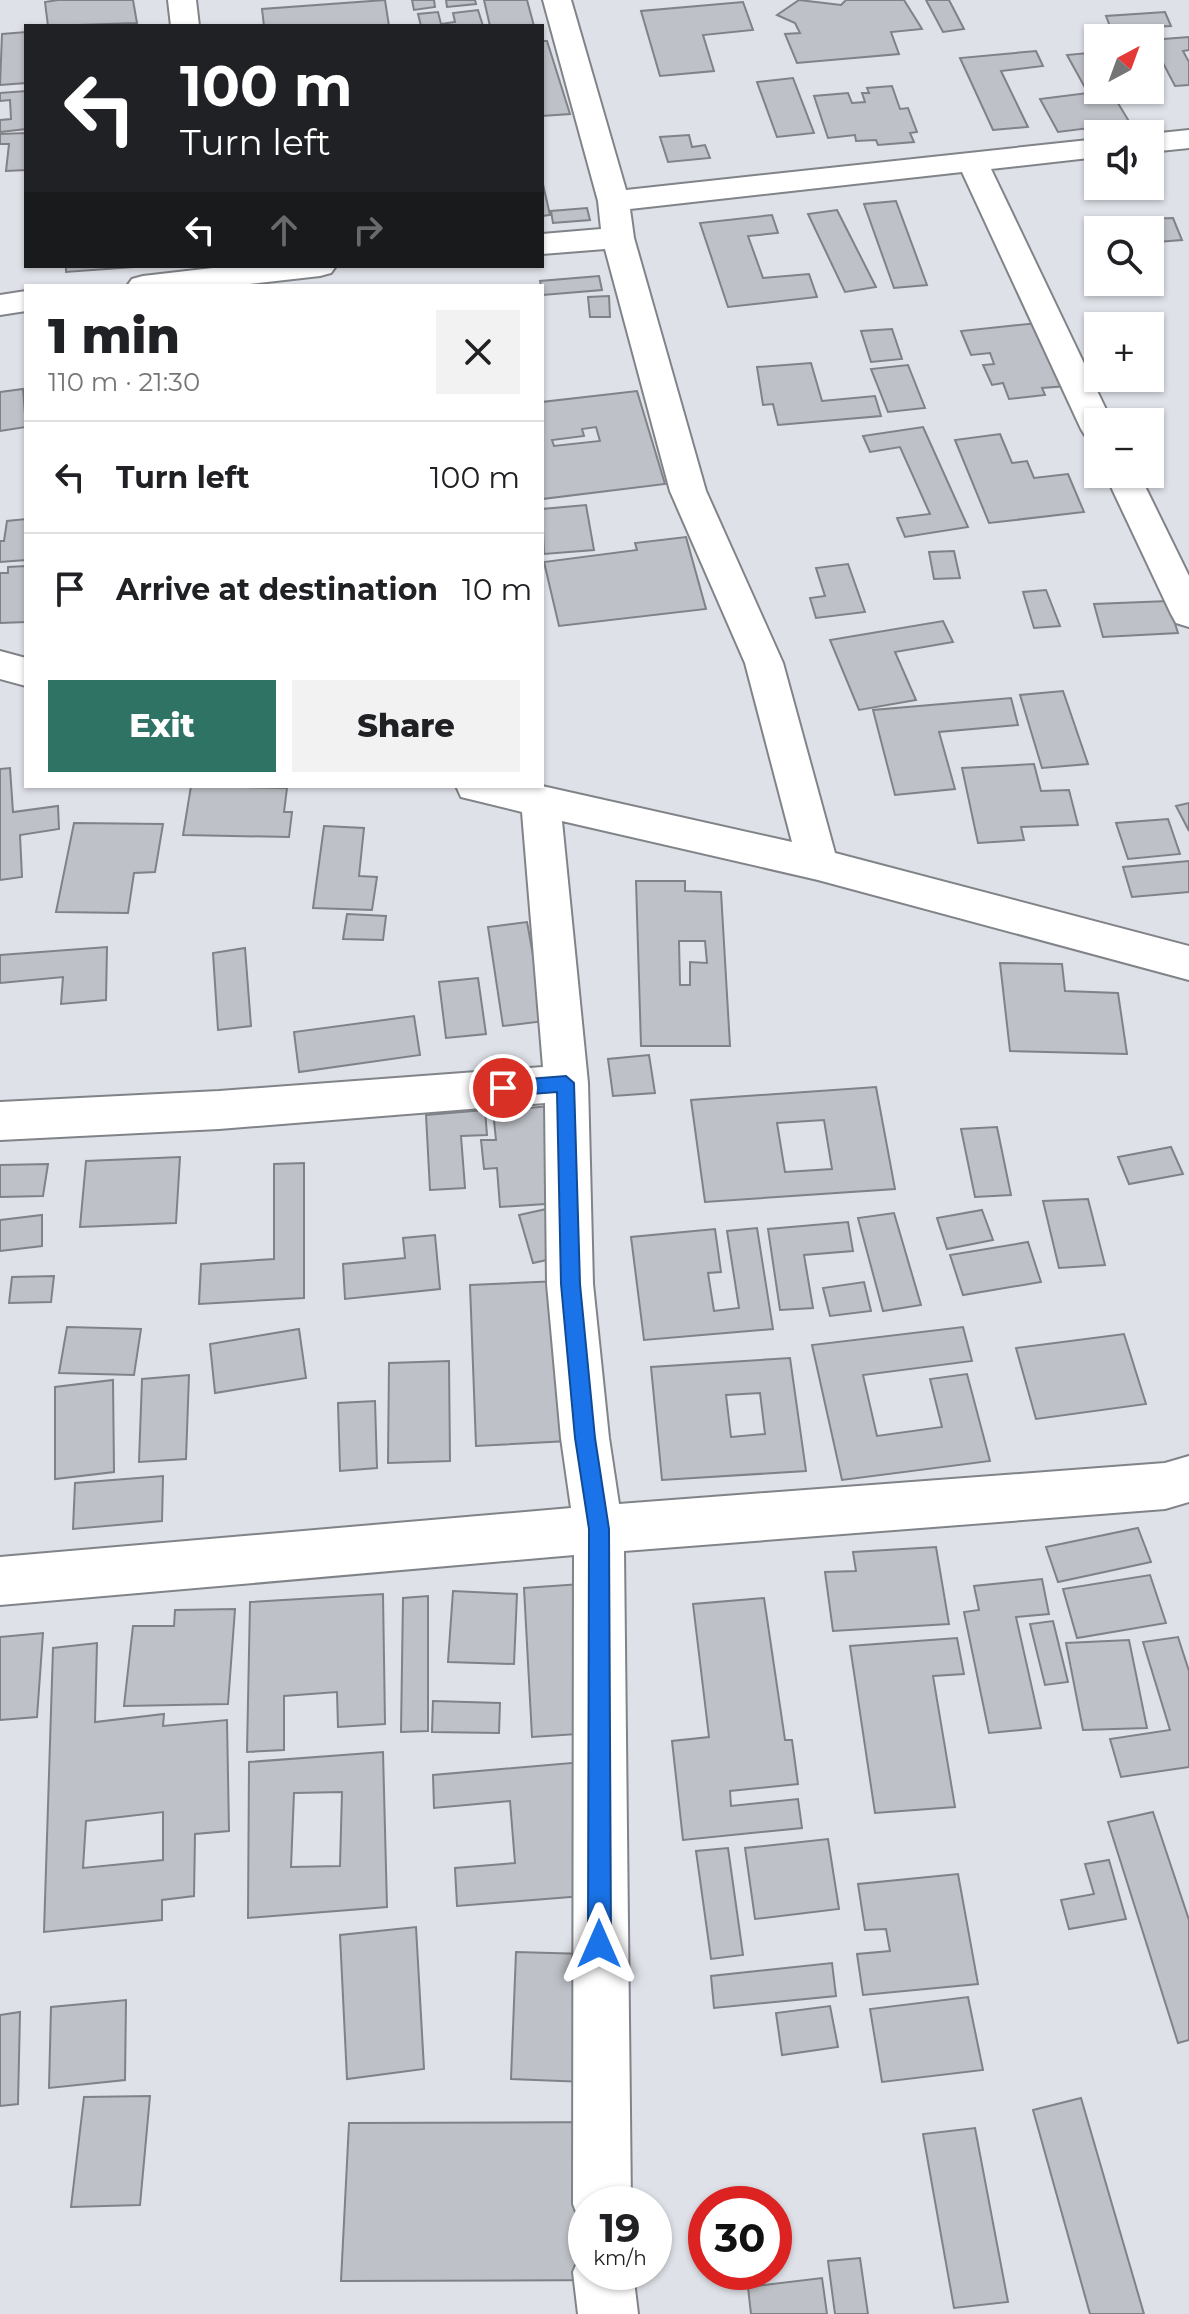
<!DOCTYPE html>
<meta charset="utf-8">
<style>
body{margin:0;font-family:Montserrat,sans-serif;background:#f2f2f2;color:#202124;height:100vh;display:flex;flex-direction:column;font-size:30px;white-space:nowrap}
*{box-sizing:border-box;margin:0}
p{font-size:26px;color:#757577}
.icon{flex:none;width:44px;height:44px;fill:none;stroke:currentColor;stroke-width:2;stroke-linecap:round;stroke-linejoin:round}
.map{position:relative;flex:1;overflow:hidden}
.panel{position:absolute;left:24px;top:284px;width:520px;height:504px;display:flex;flex-direction:column;background:#fff;border-radius:0px;box-shadow:0 2px 6px #0004}
.panel>*{flex:none}
.banner{position:absolute;left:24px;top:24px;width:520px;height:244px;border-radius:0px;box-shadow:0 2px 6px #0004;background:#202124;color:#fff;overflow:hidden}
.needle{width:52px;rotate:41deg}
.tools{position:absolute;left:1084px;top:24px;display:grid;gap:16px}
.tools a{display:grid;place-items:center;width:80px;height:80px;border-radius:0px;background:#fff;box-shadow:0 2px 6px #0004;font-size:40px}
.speed{position:absolute;left:568px;top:2186px;display:flex;gap:16px;font-size:40px;font-weight:700;text-align:center}
.speed>*{display:grid;place-content:center;width:104px;height:104px;border-radius:50%;background:#fff;box-shadow:0 2px 6px #0004;line-height:1}
.speed small{font-size:20px;font-weight:400}
.speed .limit{border:12px solid #d22;background:#fff;color:#111}
.pin{position:absolute;display:grid;place-items:center;width:68px;height:68px;color:#fff;margin:-34px;border:4px solid #fff;border-radius:50%;box-shadow:0 2px 8px #0007}
.me{position:absolute;width:88px;margin:-44px;rotate:0deg;stroke-linejoin:round;filter:drop-shadow(0 0 6px #0008)}
.turn{display:flex;align-items:center;gap:28px;height:168px;padding:0 24px;font-size:36px}
.turn .icon{width:104px;height:104px;stroke-width:2.5}
.turn b{display:block;font-size:56px;line-height:68px}
.lanes{display:flex;align-items:center;height:76px;padding:0 24px;background:#0003;justify-content:center;gap:40px;direction:ltr}
.lanes .off{opacity:.35}
.round{display:grid;place-items:center;flex:none;width:84px;height:84px;border-radius:0px;background:#f2f2f2}
.headline{display:flex;align-items:center;justify-content:space-between;height:136px;padding:0 24px}
h1{font-size:48px;font-weight:800;line-height:60px}
.action{display:flex;gap:16px;margin-top:auto;padding:16px 24px}
.action a{flex:1;height:92px;border-radius:0px;background:#2f7365;color:#fff;font-size:32px;font-weight:800;line-height:92px;text-align:center}
.action a+a{background:#f2f2f2;color:#202124}
ul{padding:0;list-style:none}
li{display:flex;align-items:center;gap:24px;height:112px;padding:0 24px;border-top:2px solid #e0e0e0}
li div{flex:1}
li b{display:block;font-size:30px}
li em{font-style:normal}
.map>svg:first-child{display:block}
.building{fill:#bec1c7;stroke:#7f8287;stroke-width:2;fill-rule:evenodd}
.lines{fill:none;stroke-linecap:round;stroke-linejoin:round}
.minor-casing{stroke:#808388;stroke-width:4}
.minor{fill:#fff;fill-rule:evenodd}
.route{fill:#1a73e8;stroke:#114b97;stroke-width:2}
</style>
<div class="map">
<svg width="1189" height="2314" viewBox="0 0 1189 2314">
<rect width="100%" height="100%" fill="#dee1e7"/>
<path class="building" d="M58,0H133L137,23L48,26L45,2Z
M385,0L389,26H264L262,9Z
M412,0H434L435,7L414,10Z
M446,0H475L476,4L447,7Z
M484,0H527L534,26H490Z
M799,0L841,5L846,0H904L922,29L891,32L899,54L797,63L785,34L800,33L795,23L777,15Z
M926,0H949L964,29L943,32Z
M743,2L753,30L703,35L714,71L660,76L641,11Z
M478,10L483,26H421L418,14L438,12L441,24L455,22L453,13Z
M1165,12L1171,26L1111,29L1106,16Z
M26,32V83L0,85L2,34Z
M1189,37V50L1183,51L1189,62V85L1175,86L1151,40Z
M542,41H547L570,114L542,116Z
M1036,51L1043,66L1001,71L1028,127L993,130L960,58Z
M1088,53L1098,69V90H1110L1130,123L1058,132L1040,99L1088,93L1067,55Z
M793,78L814,133L777,137L757,82Z
M892,86L900,109L908,108L917,132L910,133L914,142L878,145L876,140L856,141L855,135L828,138L814,96L848,93L852,103L865,102L862,93H869L867,88Z
M26,91V129L0,132V120L11,119L10,100L0,101V93Z
M26,133V170L6,171L9,144H0V134Z
M689,135L692,147L705,145L710,158L668,162L660,137Z
M542,180L550,215L542,216Z
M896,201L927,285L894,288L864,204Z
M587,208L590,220L553,223L551,211Z
M837,210L876,287L845,292L808,214Z
M772,215L778,233L748,236L763,278L809,274L817,297L728,307L700,223Z
M1173,218L1182,240L1157,242L1147,219Z
M66,266H133V267L66,272Z
M599,276L602,290L543,295L540,281Z
M609,296L610,317H590L588,297Z
M1038,323L1067,386L1042,388L1045,395L1009,399L1003,383L992,385L983,365L994,364L990,353L971,355L961,331Z
M892,329L902,359L871,362L861,331Z
M811,363L822,401L875,396L881,416L778,425L773,404L763,405L757,367Z
M908,365L925,408L888,412L871,369Z
M23,389L26,427L0,431V392Z
M637,391L665,484L542,499V402ZM596,427L600,441L554,446L552,440L584,436L582,429Z
M923,427L968,527L905,537L897,518L930,514L900,447L870,452L863,436Z
M1000,434L1012,463L1027,461L1034,478L1068,474L1084,512L989,523L955,440Z
M586,505L594,550L544,554L542,509Z
M26,519V560L0,562V541H4L7,521Z
M686,537L706,609L559,626L544,562L637,550L635,543Z
M954,551L960,578L934,579L929,552Z
M848,564L865,612L816,618L810,598L825,596L816,568Z
M26,566V622L0,623V573H8V567Z
M1046,590L1060,626L1034,628L1023,592Z
M1168,601L1178,633L1103,637L1094,604Z
M943,621L953,642L895,652L916,700L859,710L830,640Z
M1063,691L1088,764L1042,768L1020,695Z
M1011,698L1018,725L939,732L955,789L895,795L873,710Z
M1034,764L1041,791L1069,790L1078,825L1021,827L1024,840L978,843L962,768Z
M10,768L13,812L58,806L59,829L20,835L22,877L0,880V769Z
M191,786L287,788L284,812H292L289,837L183,835Z
M1189,803V831L1176,806Z
M1168,819L1180,854L1128,859L1116,823Z
M74,823L163,824L155,872L134,873L128,913L56,912Z
M324,826L364,828L359,876L377,877L372,910L313,908Z
M1189,861V892L1132,897L1123,867Z
M636,881H685V891L721,892L730,1046H641ZM679,941H705L707,963L690,962V985H680Z
M347,914L386,916L383,940L343,939Z
M527,922L545,1021L503,1026L488,927Z
M107,947L106,1000L61,1004L63,977L0,983V955Z
M245,948L251,1026L218,1030L213,953Z
M1000,963L1062,964L1065,991L1118,993L1127,1054L1010,1051Z
M478,978L486,1034L446,1038L439,982Z
M414,1016L420,1055L299,1072L294,1032Z
M649,1055L655,1093L613,1096L608,1059Z
M876,1087L895,1189L705,1202L691,1100ZM824,1120L832,1169L785,1172L777,1123Z
M550,1106L560,1203L500,1207L497,1168L484,1169L481,1140H496L493,1111Z
M485,1110L487,1135L461,1136L465,1188L430,1190L426,1115Z
M997,1127L1011,1195L975,1197L961,1129Z
M1171,1147L1183,1174L1129,1184L1118,1157Z
M180,1157L176,1223L80,1227L86,1161Z
M304,1163V1298L199,1304L201,1264L274,1259V1164Z
M48,1164L43,1196L0,1197V1165Z
M1088,1199L1105,1265L1059,1268L1043,1201Z
M569,1204L583,1252L533,1263L519,1215Z
M982,1210L993,1240L947,1249L937,1218Z
M894,1213L921,1305L883,1311L858,1218Z
M42,1215V1246L0,1251V1220Z
M848,1222L853,1251L804,1255L813,1308L780,1310L768,1229Z
M757,1228L773,1329L644,1340L631,1237L715,1229L721,1272L708,1273L714,1311L739,1308L727,1231Z
M435,1235L440,1289L345,1299L343,1264L405,1258L403,1238Z
M1028,1242L1041,1282L963,1295L950,1255Z
M54,1276L51,1302L9,1303L12,1277Z
M559,1281L568,1441L476,1446L470,1285Z
M864,1282L871,1311L830,1316L823,1288Z
M67,1327L141,1329L134,1375L59,1373Z
M963,1327L972,1361L863,1375L877,1436L942,1427L930,1379L967,1374L990,1461L842,1480L812,1345Z
M299,1329L306,1378L215,1393L210,1344Z
M1124,1334L1146,1404L1036,1419L1016,1348Z
M790,1358L806,1471L662,1480L651,1367ZM760,1393L765,1434L731,1437L726,1395Z
M449,1361L450,1461L388,1463L389,1363Z
M189,1375L186,1459L139,1462L142,1379Z
M113,1380L114,1472L55,1479V1387Z
M375,1401L377,1468L340,1471L338,1403Z
M163,1476L162,1521L73,1529L75,1483Z
M1138,1528L1151,1562L1058,1582L1046,1547Z
M936,1547L949,1624L833,1631L825,1572L856,1571L853,1552Z
M1150,1575L1166,1623L1077,1638L1063,1589Z
M1042,1579L1049,1614L1016,1617L1041,1728L989,1733L964,1612L979,1610L974,1586Z
M581,1584L592,1733L532,1737L524,1588Z
M453,1591L517,1594L514,1664L448,1662Z
M383,1594L385,1724L338,1727L337,1692L284,1696V1750L247,1752L250,1602Z
M428,1596V1731L401,1732L403,1598Z
M764,1598L785,1740H792L798,1784L730,1791L731,1806L798,1799L802,1828L683,1840L672,1741L709,1737L693,1604Z
M235,1609L228,1704L124,1706L133,1626H174L175,1610Z
M1053,1621L1068,1682L1045,1685L1030,1624Z
M43,1633L37,1717L0,1720V1637Z
M1178,1637L1189,1671V1767L1121,1777L1110,1739L1170,1730L1143,1642Z
M957,1638L964,1674L933,1676L955,1807L875,1813L850,1646Z
M1129,1640L1147,1728L1083,1730L1066,1643Z
M97,1643L95,1722L164,1714L163,1726L227,1720L229,1831L195,1834L194,1896L162,1900V1920L44,1932L53,1648ZM163,1812V1860L83,1868L86,1821Z
M433,1701L500,1703L499,1733L432,1732Z
M383,1752L387,1907L248,1918L249,1762ZM342,1792L340,1866L291,1867L294,1793Z
M583,1762L595,1895L457,1906L455,1868L515,1863L510,1801L434,1808L433,1775Z
M1153,1812L1189,1920V2040L1178,2043L1108,1822Z
M828,1839L839,1909L755,1919L745,1848Z
M728,1848L743,1955L711,1959L696,1851Z
M1109,1860L1126,1919L1069,1929L1061,1900L1094,1894L1085,1864Z
M958,1874L978,1984L863,1995L857,1954L890,1951L886,1929L865,1930L858,1884Z
M416,1927L424,2069L347,2079L340,1935Z
M516,1952L586,1954L585,2082L511,2079Z
M832,1963L836,1996L714,2008L711,1976Z
M968,1997L983,2070L882,2082L870,2009Z
M126,2000L125,2080L49,2088L51,2007Z
M830,2006L838,2047L782,2055L776,2013Z
M20,2012L18,2104L0,2106V2015Z
M150,2096L140,2205L71,2207L84,2097Z
M1081,2098L1144,2314H1090L1033,2110Z
M612,2122L613,2204H586V2272H613L614,2280L341,2281L349,2123Z
M975,2128L1008,2302L954,2308L923,2134Z
M860,2258L868,2314H835L828,2261Z
M822,2278L827,2314H751L748,2287Z"/>
<g class="lines">
<g class="minor-casing">
<path id="minor" d="M168,0H196L199,26H171Z
M543,0H571L626,190L1098,139V157L991,169L1112,422H1098V440L1086,437L1081,429L962,172L630,209L634,238L706,491L783,663L835,853L1189,946V980L818,880L562,821L588,1083L593,1284L609,1438L619,1504L1165,1463L1189,1456V1502L1165,1509L624,1551L631,2204H586V2226L581,2225L573,2204L574,1555L0,1605V1557L571,1508L561,1438L547,1284L545,1103L219,1129L0,1140V1102L219,1091L543,1067L522,812L461,797L456,786H542L792,842L745,663L670,491L605,249L542,254V234L601,229L598,201Z
M1189,130V148L1150,152V134Z
M230,266H336L331,273L320,276L233,286H127L132,279L143,276Z
M26,291V311L0,315V295Z
M1105,474H1139L1189,576V627L1176,623L1171,614Z
M0,651L26,658V686L0,679Z
M586,2250V2272H633L638,2314H578L573,2272L582,2251Z"/>
</g>
<use href="#minor" class="minor"/>
</g>
<path class="route" d="M566,1076L574,1083L580,1284L595,1438L609,1529L611,1944L607,1952L599,1955L591,1952L588,1944L589,1529L575,1438L561,1284L557,1092L503,1096L494,1088L503,1081Z"/>
</svg>
<div class="tools">
<a><svg class="needle" viewBox="-14 -14 28 28"><path d="M0-13l5 13h-10z" fill="#e53935"/><path d="M0 13l5-13h-10z" fill="#757577"/></svg></a>
<a><svg class="icon" aria-label="sound" viewBox="0 0 24 24"><path d="M4 9h4l5-4v14l-5-4H4zM17 9q2 3 0 6"/></svg></a>
<a><svg class="icon" aria-label="search" viewBox="0 0 24 24"><circle cx="10" cy="10" r="6"/><path d="M15 15l6 6"/></svg></a>
<a>+</a>
<a>−</a>
</div>
<div class="speed"><div>19<small>km/h</small></div><div class="limit">30</div></div>
<div class="pin" style="left:503px;top:1088px;background:#d93025"><svg class="icon" aria-label="arrive" viewBox="0 0 24 24"><path d="M6 21V4h12l-3 4 3 4H6"/></svg></div>
<svg class="me" style="left:599px;top:1944px" viewBox="-20 -20 40 40"><path d="M0-17L14 15 0 8-14 15z" fill="#1a73e8" stroke="#fff" stroke-width="4"/></svg>
<div class="banner">
<div class="turn"><svg class="icon" aria-label="left" viewBox="0 0 24 24"><path d="M17 20v-9H6M10 6l-5 5 5 5"/></svg><div><b>100 m</b>Turn left</div></div>
<div class="lanes"><svg class="icon" aria-label="left" viewBox="0 0 24 24"><path d="M17 20v-9H6M10 6l-5 5 5 5"/></svg><svg class="icon off" aria-label="ahead" viewBox="0 0 24 24"><path d="M12 20V5M6 11l6-6 6 6"/></svg><svg class="icon off" aria-label="right" viewBox="0 0 24 24"><path d="M7 20v-9h11M14 6l5 5-5 5"/></svg></div>
</div>
<section class="panel">
<div class="headline"><div><h1>1 min</h1><p>110 m · 21:30</p></div><a class="round"><svg class="icon" aria-label="close" viewBox="0 0 24 24"><path d="M6 6l12 12M18 6L6 18"/></svg></a></div>
<ul>
<li><svg class="icon" aria-label="left" viewBox="0 0 24 24"><path d="M17 20v-9H6M10 6l-5 5 5 5"/></svg><div><b>Turn left</b></div><em>100 m</em></li>
<li><svg class="icon" aria-label="arrive" viewBox="0 0 24 24"><path d="M6 21V4h12l-3 4 3 4H6"/></svg><div><b>Arrive at destination</b></div><em>10 m</em></li>
</ul>
<div class="action"><a>Exit</a><a>Share</a></div>
</section>
</div>
